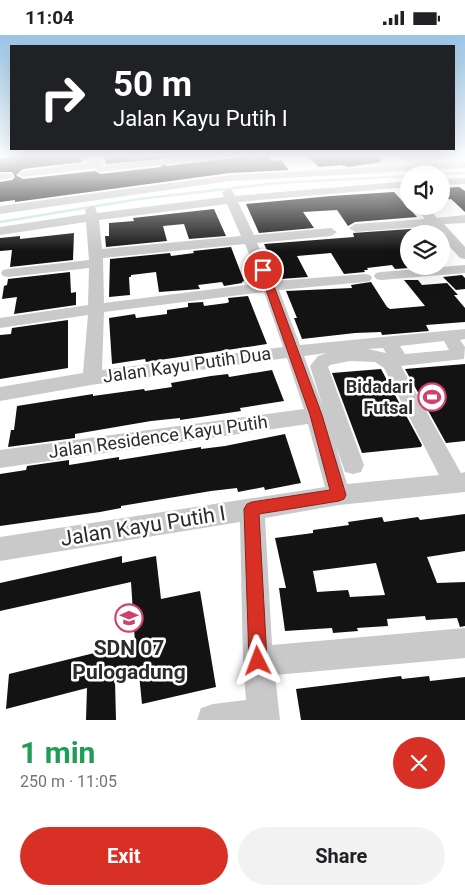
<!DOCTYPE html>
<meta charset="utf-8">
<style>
body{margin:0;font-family:Roboto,sans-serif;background:#f2f2f2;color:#202124;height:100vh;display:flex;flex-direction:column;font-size:19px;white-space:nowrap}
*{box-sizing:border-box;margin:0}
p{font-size:16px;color:#757577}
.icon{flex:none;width:28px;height:28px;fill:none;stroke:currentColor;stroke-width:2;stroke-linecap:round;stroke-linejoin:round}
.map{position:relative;height:685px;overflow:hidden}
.side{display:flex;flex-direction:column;background:#fff;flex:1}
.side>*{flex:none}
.banner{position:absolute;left:10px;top:10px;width:445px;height:105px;border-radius:0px;box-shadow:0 5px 20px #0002;background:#202124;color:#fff;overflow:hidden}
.controls{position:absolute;left:400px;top:130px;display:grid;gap:10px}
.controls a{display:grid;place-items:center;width:50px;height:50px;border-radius:50%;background:#fff;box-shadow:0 5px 20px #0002;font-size:25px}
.pin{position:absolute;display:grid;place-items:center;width:42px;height:42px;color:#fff;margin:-21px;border:2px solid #fff;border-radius:50%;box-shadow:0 1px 5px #0007}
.me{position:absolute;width:55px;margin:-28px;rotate:357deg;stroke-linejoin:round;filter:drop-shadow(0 0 4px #0008)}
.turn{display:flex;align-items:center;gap:18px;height:105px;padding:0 20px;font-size:22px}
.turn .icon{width:65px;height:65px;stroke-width:2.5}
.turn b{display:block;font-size:35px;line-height:42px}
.round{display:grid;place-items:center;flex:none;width:52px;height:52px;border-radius:26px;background:#f2f2f2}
.headline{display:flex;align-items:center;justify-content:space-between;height:85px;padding:0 20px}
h1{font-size:30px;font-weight:700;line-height:38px;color:#1e9e55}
.primary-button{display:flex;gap:10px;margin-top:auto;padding:10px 20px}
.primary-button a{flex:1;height:58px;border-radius:30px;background:#d93025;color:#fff;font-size:20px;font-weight:700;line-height:58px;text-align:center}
.primary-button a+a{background:#f2f2f2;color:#202124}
.status{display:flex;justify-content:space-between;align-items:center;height:35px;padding:0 25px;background:#fff;direction:ltr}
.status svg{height:14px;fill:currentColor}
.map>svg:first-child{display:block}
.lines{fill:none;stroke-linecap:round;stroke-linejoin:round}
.stream{stroke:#c9e1e6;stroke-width:2.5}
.building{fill:#131313;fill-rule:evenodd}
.minor{fill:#c9c9c9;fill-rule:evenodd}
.route{fill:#d93025;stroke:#8d1f18}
.labels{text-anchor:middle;stroke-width:5;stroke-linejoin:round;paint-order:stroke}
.street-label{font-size:18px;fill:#2c2c2c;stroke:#fff}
.poi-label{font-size:18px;font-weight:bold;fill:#2c2c2c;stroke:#fff;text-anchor:end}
.near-street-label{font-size:21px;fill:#2c2c2c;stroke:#fff}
.near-poi-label{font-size:21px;font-weight:bold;fill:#2c2c2c;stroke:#fff}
</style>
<div class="status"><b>11:04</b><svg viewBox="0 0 49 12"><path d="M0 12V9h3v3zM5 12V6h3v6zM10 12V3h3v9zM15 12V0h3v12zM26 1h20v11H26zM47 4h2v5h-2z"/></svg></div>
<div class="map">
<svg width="465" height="685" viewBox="0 0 465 685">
<rect width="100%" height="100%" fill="#fff"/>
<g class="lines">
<path class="stream" d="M441,139L465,138
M0,187L139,164L277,148L409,141"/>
</g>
<path class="building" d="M24,121H80L82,127L23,134L16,140L23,144L95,136L101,139L161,132L163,129L167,131L249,121L250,123L267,121L272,126L281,125L289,135L230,138L15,167V165L0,167V147L12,145L15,142L12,137H0V123Z
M104,121L129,122L174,121L161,124L106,129Z
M307,121H380V127L348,132L341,130L319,132Z
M459,152L465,156V177L451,164L441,165V153Z
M394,157L417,182L355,187L348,191L337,175L303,177L314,193L259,198L246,169L331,161Z
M214,174L226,201L189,204L184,189L163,191L167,206L106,212L105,201H109V188L134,186L133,183Z
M424,193L430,199H409V233L395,234L392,230L367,233L368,235H364L365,237L344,239L331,218L297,221L308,242L281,244L264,209L354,202L353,198Z
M74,198L73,225L10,232L12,215L0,216V203L20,201V204Z
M231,212L244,246L242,247V248L224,251L222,247L198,250L200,254L159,257L156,237L131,240V242H129L130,260L109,262L110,224L170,218L171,221L194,218L193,216Z
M70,237L71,258L76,257V270L14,279L17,262L2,264L4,251L7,250L8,244Z
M462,240L465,243V254L456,255L443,242Z
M404,245H418L422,250L447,248L458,260H454L465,273V287L426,290L429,296L382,300L381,297L355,298L302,304L294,283H297L286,256L352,253L351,250L371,247L387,272L390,274L425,271Z
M248,261L267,309L146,327L145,324L112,329L109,283L135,279L136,283L167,279V275L188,272V268L203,267L204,271L227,268L229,267L228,263Z
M68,285V333L0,344V300L11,299L12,293Z
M465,329V406L446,408L405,334Z
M381,334L422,410L421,412L362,418L332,338Z
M272,335L284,366L240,373L241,376L180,385V383L151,386L75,399V403L8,412L11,395H14L17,371L93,359V361L144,354L145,356L172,352L171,348L211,341L228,339L229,342Z
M285,399L301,448L265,455L264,452L238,457L237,453L211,456L121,471V473L100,477L0,491V439L26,435L27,431L69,425V430L119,422V425L201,412V414L225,411Z
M465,479V516L427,522L437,548L465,547V591L460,592L457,583L426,585L425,581L387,584L388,591L357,593L358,596L333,598L332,593L285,596L279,553H286L275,503L313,498V495L349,490L348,487L382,482L384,487L418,482L420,485ZM376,528L385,560L350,562L348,555L317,557L313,536Z
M122,521V528L156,521L161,564L200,556L216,652L142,669L139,639L115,646L116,685H86L87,653L6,674L9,639L135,608L131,547L0,576V548Z
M401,641L402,644L429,641L430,646L465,642V685H301L296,654Z"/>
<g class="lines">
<path class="minor" d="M193,121H224L219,124L167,129L162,126L167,123Z
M157,125L161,126V130L101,137L97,136L96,133L23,142L18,139L23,136L98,127L102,128L103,131Z
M465,127V133L230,146L0,179V171L230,140Z
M8,138L12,139L13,141L12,143L0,145V139Z
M465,143V149L441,150V144Z
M409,146V152L238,167L254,200L331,193L337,197L331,201L257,208L275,246L365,239L370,240L372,243L370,246L365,247L279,255L300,310L465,294V304L460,305L465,312L464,324L401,331L461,438L465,437V457L339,470L265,483L272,610L465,593V623L275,640L280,685H197L201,673L213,669L246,665L243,626L240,487L0,526V502L325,452L308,389L0,433V415L304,374L287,323L91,350L0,366V352L83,338L88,280L0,293V283L88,270L89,233L8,242L3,241L1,238L3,235L8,234L89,225L86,187L0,200V192L86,179L85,175L91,171L95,172L97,178L224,162L222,157L228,154L232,155L235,161ZM227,169L241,201L102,214L99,185ZM245,209L261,248L104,268L103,223ZM264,257L283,312L102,335L104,277ZM444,306L449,315L405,319L400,311ZM383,313L386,318L368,314ZM327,318L318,321L310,331L323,372L304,321ZM350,326L375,327L384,333L439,440L347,449L335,409L345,437L353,439L361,437L364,430L328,332L330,330Z
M414,171H427L437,183L465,180V188L444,189L465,212V224L460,223L441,202V199H438L431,191L355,197L349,193L355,189L425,184Z
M465,230V238L381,245L376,244L374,241L376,238L381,237Z"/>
</g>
<linearGradient id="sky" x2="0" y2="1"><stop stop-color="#9bc6e7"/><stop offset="0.56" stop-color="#fff"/><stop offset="1" stop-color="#fff" stop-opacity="0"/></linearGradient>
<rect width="465" height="216" fill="url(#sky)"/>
<path class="route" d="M263,233L268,235L322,380L346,460L344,464L339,466L259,479L267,626L264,632L258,635L251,632L249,626L244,474L247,469L252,467L330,455L310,380L259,235Z"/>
<defs>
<g id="stadium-ring" transform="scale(1.4375)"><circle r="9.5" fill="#fff" stroke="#ce426d" stroke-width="1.5"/><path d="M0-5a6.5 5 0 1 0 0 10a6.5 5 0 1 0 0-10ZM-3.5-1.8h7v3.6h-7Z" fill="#ce426d"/></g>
<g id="school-ring" transform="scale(1.4375)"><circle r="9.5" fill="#fff" stroke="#ce426d" stroke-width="1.5"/><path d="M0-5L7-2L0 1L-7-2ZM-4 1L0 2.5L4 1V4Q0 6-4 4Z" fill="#ce426d"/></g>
</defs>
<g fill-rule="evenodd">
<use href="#stadium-ring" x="432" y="362"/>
<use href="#school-ring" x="129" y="583"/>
</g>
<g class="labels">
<g class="street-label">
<text transform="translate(187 330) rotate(-8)" y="6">Jalan Kayu Putih Dua</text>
<text transform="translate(158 402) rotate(-8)" y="6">Jalan Residence Kayu Putih</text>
</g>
<g class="poi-label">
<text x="413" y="358">Bidadari<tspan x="413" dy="21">Futsal</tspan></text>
</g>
<g class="near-street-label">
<text transform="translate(143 491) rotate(-9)" y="7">Jalan Kayu Putih I</text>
</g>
<g class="near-poi-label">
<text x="129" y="620">SDN 07<tspan x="129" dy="24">Pulogadung</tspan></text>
</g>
</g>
</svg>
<div class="controls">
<a><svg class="icon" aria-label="sound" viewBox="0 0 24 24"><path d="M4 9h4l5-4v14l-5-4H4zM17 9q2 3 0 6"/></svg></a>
<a><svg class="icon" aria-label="layers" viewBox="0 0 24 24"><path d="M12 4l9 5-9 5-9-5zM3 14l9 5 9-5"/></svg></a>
</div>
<div class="pin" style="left:263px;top:235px;background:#d93025"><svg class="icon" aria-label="arrive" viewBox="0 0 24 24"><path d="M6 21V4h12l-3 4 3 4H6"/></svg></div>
<svg class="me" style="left:258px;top:626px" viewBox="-20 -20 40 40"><path d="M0-17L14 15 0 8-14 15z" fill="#d93025" stroke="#fff" stroke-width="4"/></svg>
<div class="banner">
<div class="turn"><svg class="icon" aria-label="right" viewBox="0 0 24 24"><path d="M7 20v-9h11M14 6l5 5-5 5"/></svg><div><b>50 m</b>Jalan Kayu Putih I</div></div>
</div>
</div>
<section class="side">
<div class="headline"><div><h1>1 min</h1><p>250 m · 11:05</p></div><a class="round" style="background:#d93025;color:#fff"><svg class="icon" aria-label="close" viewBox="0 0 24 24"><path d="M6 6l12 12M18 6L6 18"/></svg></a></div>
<div class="primary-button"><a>Exit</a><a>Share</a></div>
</section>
